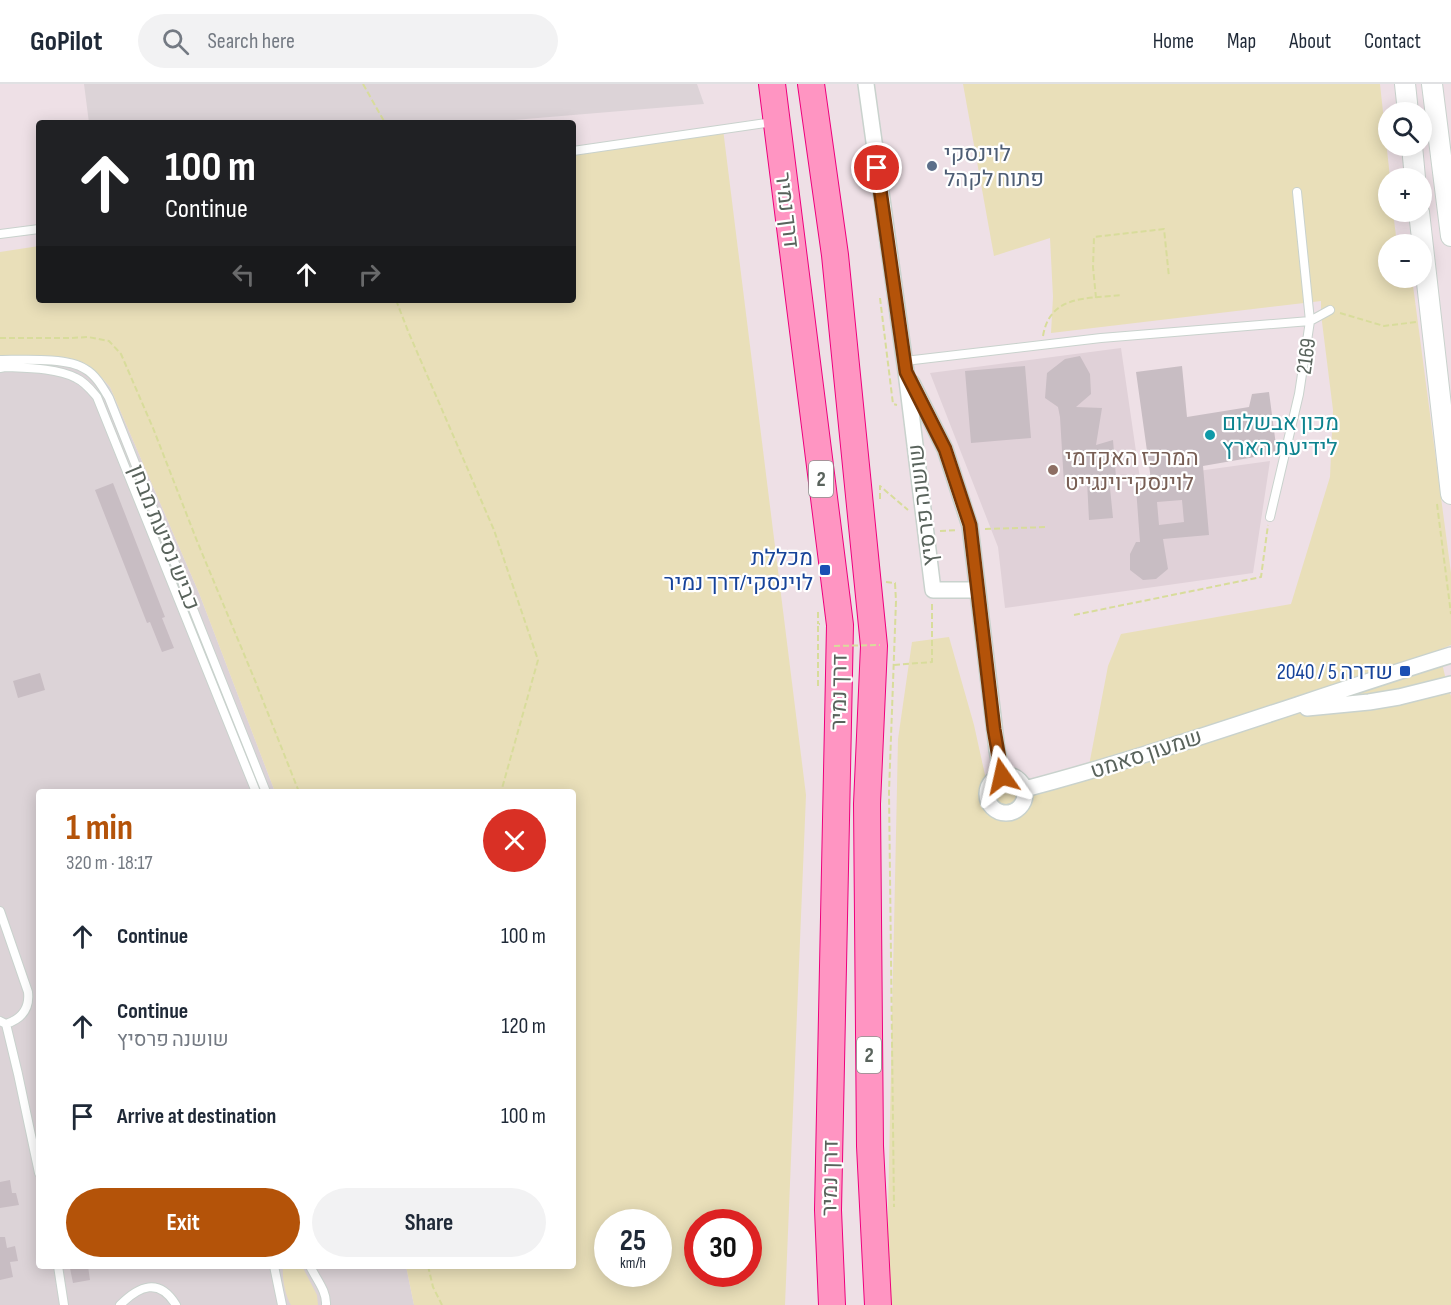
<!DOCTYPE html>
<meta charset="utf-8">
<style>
body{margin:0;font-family:"Sofia Sans Condensed",Heebo,sans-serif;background:#f2f2f3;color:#1f2937;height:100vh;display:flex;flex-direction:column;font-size:22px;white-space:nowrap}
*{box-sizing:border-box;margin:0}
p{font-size:20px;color:#747a83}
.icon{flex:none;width:33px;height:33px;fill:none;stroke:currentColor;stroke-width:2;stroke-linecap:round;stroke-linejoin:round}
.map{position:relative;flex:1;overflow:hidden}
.side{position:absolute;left:36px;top:705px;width:540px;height:480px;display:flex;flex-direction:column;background:#fff;border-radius:6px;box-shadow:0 3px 15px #0003}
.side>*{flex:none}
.banner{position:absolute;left:36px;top:36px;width:540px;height:183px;border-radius:6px;box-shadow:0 3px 15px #0003;background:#202124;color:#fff;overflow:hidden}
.buttons{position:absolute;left:1378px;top:18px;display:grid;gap:12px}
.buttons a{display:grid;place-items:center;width:54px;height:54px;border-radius:50%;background:#fff;box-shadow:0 3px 15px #0003;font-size:30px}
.speed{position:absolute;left:594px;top:1125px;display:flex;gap:12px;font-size:30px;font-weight:700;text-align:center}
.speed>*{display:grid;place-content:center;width:78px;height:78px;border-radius:50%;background:#fff;box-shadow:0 3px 15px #0003;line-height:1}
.speed small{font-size:15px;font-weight:400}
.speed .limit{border:9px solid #d22;background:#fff;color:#111}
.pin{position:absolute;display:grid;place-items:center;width:51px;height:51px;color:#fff;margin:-26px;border:3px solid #fff;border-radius:50%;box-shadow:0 2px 6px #0007}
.me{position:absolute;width:66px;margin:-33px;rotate:349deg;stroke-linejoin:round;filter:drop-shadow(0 0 4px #0008)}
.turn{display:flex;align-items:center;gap:21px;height:126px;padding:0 30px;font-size:27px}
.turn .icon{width:78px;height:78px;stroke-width:2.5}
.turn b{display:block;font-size:42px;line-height:51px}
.lanes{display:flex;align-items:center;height:57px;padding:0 30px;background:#0003;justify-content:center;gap:30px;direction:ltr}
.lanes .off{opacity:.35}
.round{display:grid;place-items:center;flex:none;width:63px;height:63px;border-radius:32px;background:#f2f2f3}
.headline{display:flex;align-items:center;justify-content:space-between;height:102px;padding:0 30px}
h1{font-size:36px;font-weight:700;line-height:45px;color:#b45309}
.action{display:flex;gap:12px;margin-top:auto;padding:12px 30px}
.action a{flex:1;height:69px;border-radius:36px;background:#b45309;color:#fff;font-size:24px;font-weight:700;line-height:69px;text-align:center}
.action a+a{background:#f2f2f3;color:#1f2937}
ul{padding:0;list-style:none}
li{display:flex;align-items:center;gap:18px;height:90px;padding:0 30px}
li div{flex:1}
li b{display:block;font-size:22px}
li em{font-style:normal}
header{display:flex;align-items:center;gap:36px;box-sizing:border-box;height:84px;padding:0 30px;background:#fff;border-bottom:2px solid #e0e1e3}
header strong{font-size:28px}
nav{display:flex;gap:33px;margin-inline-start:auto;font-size:21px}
.search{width:420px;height:54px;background:#f2f2f3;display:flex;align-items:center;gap:15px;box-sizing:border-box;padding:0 21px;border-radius:33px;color:#747a83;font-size:22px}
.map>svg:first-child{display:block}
.industrial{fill:#dcd3d7}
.education{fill:#e0d1d8}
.green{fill:#e9dfb9;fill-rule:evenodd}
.building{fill:#c8bdc3;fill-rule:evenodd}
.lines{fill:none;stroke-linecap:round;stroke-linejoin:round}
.service-casing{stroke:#c9d2cd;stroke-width:10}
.minor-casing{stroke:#c9d2cd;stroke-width:18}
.tertiary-casing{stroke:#c9d2cd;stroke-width:22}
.trunk-casing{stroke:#ee007c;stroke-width:28}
.path{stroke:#d8dc9b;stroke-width:2;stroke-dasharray:6 3;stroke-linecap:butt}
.service{stroke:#fff;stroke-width:8}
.minor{stroke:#fff;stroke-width:15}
.tertiary{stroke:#fff;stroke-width:20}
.trunk{stroke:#ff95c2;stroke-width:26}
.path-bridge{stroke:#d8dc9b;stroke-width:2;stroke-dasharray:6 3;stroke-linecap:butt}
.route-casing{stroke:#753606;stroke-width:15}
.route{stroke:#b45309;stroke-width:10}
.service-dot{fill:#5c6f8a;stroke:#fff;stroke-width:2}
.culture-dot{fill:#0f9aa8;stroke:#fff;stroke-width:2}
.education-dot{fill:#8d6e63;stroke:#fff;stroke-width:2}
.transit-dot{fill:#1a4fb4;stroke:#fff;stroke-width:2}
.labels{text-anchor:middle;stroke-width:4.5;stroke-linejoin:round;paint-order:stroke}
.shield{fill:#fff;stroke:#8b928d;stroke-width:1.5}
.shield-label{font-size:21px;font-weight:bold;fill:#59635c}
.service-label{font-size:22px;fill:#4e5e75;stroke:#fff;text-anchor:start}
.street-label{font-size:22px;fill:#59635c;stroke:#fff}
.culture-label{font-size:22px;fill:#0d838f;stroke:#fff;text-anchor:start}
.education-label{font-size:22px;fill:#785e54;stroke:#fff;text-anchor:start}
.transit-label{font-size:22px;fill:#164399;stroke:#fff;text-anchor:end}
</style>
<header>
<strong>GoPilot</strong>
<div class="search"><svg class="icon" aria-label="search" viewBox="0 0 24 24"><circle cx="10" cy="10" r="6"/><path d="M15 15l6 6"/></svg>Search here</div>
<nav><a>Home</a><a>Map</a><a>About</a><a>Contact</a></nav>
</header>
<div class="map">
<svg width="1451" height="1221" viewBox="0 0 1451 1221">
<rect width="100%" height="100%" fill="#eee0e6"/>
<path class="industrial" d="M84,0H697L704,20L478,39H89Z
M59,272L82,278L96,288L110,303L199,509L275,708H39V1182H406L414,1221H0V273Z"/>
<path class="education" d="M1121,264L1140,395L1270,377L1253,489L1005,524L998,463L930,289Z"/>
<path class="green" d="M963,0H1380L1390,94L1389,128H1393L1397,160H1389V194H1412L1451,489V561L1439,566L1448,605L1451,612V1221H886L898,655L912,558L949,553L974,641L987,700L993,708L1087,692L1108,582L1121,550L1291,520L1330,393L1333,326L1321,230V217L1051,249L1053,213L1050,154L994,172Z
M723,45L806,711L785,1221H414L406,1182H573V708H275L199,509L110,303C102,294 94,283 82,278C57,268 26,273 0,273V168L39,162V216H573V71ZM608,1138H658V1190H608ZM698,1138H748V1190H698Z
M283,1182H302L317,1211L318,1221H291C285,1211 282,1194 283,1182Z"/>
<path class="building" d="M1080,272L1090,290L1091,310L1076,323L1102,324L1096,361L1113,356L1116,393L1109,394L1113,434L1089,436L1087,397L1064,400L1060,333L1058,323L1045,314L1047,289L1065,275Z
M1025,282L1031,354L971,359L965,287Z
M1182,282L1187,333L1249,323L1252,310L1269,308L1277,369L1203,382L1209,451L1163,455L1168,485L1156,495L1143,496L1130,486V470L1136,458H1140L1136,404L1152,403L1136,288ZM1182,416L1184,438L1159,441L1157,418Z
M113,399L165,533L162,534L174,564L162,568L150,538L147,539L95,406Z
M40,589L45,606L18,614L13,597Z
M10,1096L12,1109H16L19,1121L0,1124V1098Z
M0,1153H5L7,1164L15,1162L18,1177L10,1178L13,1193L0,1196Z
M81,1182H88L90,1196L73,1199L70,1184Z"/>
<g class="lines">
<g class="service-casing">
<path id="service" d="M573,67L773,38
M0,150L39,145
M0,276C22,276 68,273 85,285C96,291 103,304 109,314L266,708
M905,277L1101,254L1310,237L1330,226
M0,284L5,283C27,284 57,284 76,294C85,298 91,306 97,313L256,708
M1270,433L1299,310L1310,237L1297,108
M0,827L28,908C30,925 21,935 6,940
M0,937L6,940L18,990L39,1089
M58,1182L64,1221
M274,1182L282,1221
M310,1182C316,1195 327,1207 326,1221
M120,1221C139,1202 159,1193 176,1221"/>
</g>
<g class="minor-casing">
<path id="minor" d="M866,0L906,288L933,506H977
M912,299L945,365L970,442L997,666L1002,692
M1307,624L1369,618L1399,613L1451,600
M987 710a19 19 0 1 1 38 0a19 19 0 1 1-38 0Z
M1025,705C1169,667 1309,615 1451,571"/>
</g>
<g class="tertiary-casing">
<path id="tertiary" d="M1405,0L1408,28
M1432,0L1451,152
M1412,62L1415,94
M1419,128L1451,410"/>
</g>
<g class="trunk-casing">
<path id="trunk" d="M772,0L840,541L828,1126L832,1221
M811,0L835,171L874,562L867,720L870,1062L878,1221"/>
</g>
<path class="path" d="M363,0L385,39
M880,214L893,320L897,321
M1096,214L1093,183L1094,153L1164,145L1169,193
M396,216L408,247L494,446L538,576L501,708
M1340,229L1384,242L1416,238
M1043,252C1050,210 1088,215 1122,211
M0,254H71L88,253L109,257L121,270L153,344L197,457L256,599L299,708
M880,415V402L908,426
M1437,420L1451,530
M985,445L1048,443
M940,447L958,446
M886,498L895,499L896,517L889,708L894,1123
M818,528V540
M1074,531L1261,493L1268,441
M894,581L932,578V519
M818,602V540H820
M428,1182L433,1203L442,1221"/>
<use href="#service" class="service"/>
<use href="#minor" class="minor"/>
<use href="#tertiary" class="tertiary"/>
<use href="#trunk" class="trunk"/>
<path class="path-bridge" d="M834,562L880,561"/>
</g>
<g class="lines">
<g class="route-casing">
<path id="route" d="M877,84L906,288L945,365L970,441L994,645L1002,692"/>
</g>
<use href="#route" class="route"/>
</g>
<circle class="service-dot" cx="932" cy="82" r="6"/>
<circle class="culture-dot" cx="1210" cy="351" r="6"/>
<circle class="education-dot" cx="1053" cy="386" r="6"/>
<g class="transit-dot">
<rect x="819" y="480" width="12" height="12" rx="3"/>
<rect x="1399" y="581" width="12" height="12" rx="3"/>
</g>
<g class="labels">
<g class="shield">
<rect x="809" y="377" width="24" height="36" rx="4.5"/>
<rect x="857" y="953" width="24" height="36" rx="4.5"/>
</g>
<g class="shield-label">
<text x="821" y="402">2</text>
<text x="869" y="978">2</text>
</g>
<g class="service-label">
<text x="944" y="77">לוינסקי<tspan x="944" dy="25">פתוח לקהל</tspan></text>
</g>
<g class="street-label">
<text transform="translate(788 126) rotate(83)" y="8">דרך נמיר</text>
<text transform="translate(1305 272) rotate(-82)" y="8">2169</text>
<text transform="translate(922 421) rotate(-97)" y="8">שושנה פרסיץ</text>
<text transform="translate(165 453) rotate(68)" y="8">כביש נסיעת מבחן</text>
<text transform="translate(838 608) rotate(-89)" y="8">דרך נמיר</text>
<text transform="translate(1146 669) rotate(-18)" y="8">שמעון סאמט</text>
<text transform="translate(829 1094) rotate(-89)" y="8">דרך נמיר</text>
</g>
<g class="culture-label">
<text x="1222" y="346">מכון אבשלום<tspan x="1222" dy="25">לידיעת הארץ</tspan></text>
</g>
<g class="education-label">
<text x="1065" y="381">המרכז האקדמי<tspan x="1065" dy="25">לוינסקי־וינגייט</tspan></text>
</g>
<g class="transit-label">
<text x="813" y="481">מכללת<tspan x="813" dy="25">לוינסקי/דרך נמיר</tspan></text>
<text x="1393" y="595">שדרה 5 / 2040</text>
</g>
</g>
</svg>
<div class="buttons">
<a><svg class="icon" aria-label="search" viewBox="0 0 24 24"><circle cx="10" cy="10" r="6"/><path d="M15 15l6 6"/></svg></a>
<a>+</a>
<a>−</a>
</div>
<div class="speed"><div>25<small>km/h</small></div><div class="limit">30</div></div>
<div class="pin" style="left:877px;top:84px;background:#d93025"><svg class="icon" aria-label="arrive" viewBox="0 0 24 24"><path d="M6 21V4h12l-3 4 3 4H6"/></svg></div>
<svg class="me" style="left:1002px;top:692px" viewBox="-20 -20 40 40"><path d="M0-17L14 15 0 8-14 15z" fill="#b45309" stroke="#fff" stroke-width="4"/></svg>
<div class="banner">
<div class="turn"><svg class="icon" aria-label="ahead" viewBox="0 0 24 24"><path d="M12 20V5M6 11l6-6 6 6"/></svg><div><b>100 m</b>Continue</div></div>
<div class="lanes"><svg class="icon off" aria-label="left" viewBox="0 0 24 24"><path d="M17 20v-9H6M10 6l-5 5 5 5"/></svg><svg class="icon" aria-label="ahead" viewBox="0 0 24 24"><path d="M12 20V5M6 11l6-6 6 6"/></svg><svg class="icon off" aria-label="right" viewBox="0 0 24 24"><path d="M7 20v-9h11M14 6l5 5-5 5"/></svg></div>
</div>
<section class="side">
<div class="headline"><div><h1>1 min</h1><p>320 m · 18:17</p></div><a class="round" style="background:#d93025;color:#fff"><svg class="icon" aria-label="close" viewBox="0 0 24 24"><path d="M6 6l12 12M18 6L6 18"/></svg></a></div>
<ul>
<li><svg class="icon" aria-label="ahead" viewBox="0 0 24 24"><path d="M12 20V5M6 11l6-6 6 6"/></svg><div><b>Continue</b></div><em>100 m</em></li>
<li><svg class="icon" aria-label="ahead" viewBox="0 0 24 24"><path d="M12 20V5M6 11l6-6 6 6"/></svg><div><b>Continue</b><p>שושנה פרסיץ</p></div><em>120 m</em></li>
<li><svg class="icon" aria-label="arrive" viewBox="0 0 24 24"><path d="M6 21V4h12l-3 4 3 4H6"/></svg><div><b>Arrive at destination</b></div><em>100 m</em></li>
</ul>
<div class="action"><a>Exit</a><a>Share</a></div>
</section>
</div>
